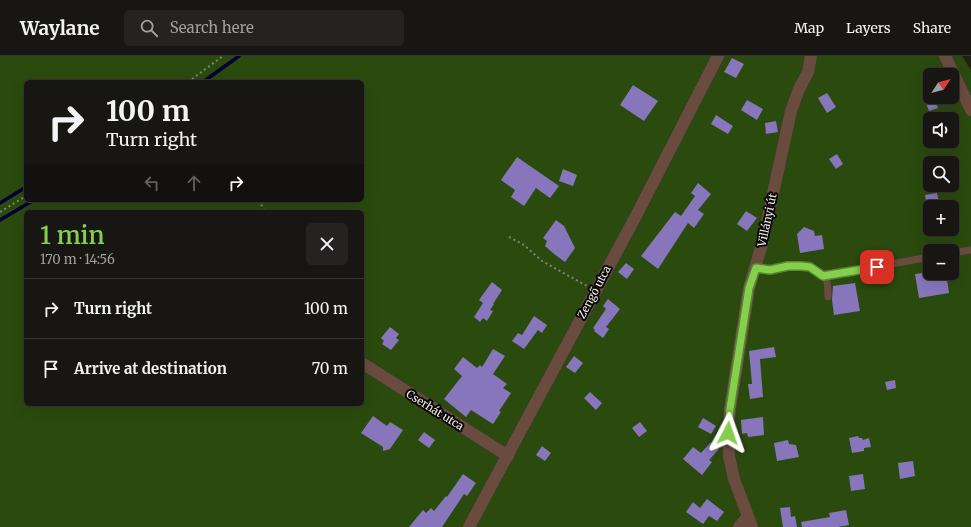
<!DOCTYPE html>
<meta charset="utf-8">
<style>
body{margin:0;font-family:Merriweather,serif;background:#252321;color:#f1f3f6;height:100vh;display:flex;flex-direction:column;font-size:15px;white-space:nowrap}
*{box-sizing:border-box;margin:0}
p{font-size:13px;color:#9f9fa0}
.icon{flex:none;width:22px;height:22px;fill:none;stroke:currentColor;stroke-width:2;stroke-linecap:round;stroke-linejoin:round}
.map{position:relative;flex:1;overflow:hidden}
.sheet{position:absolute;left:24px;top:154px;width:340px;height:196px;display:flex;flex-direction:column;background:#181613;border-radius:6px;box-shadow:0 4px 16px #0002,0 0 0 1px #363533}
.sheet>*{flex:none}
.top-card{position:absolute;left:24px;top:24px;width:340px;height:122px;border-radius:6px;box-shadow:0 4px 16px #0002,0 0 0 1px #363533;background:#181613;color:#f1f3f6;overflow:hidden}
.needle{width:26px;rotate:54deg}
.buttons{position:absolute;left:923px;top:12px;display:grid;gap:8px}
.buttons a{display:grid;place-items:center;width:36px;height:36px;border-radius:6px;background:#181613;box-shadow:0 4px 16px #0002,0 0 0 1px #363533;font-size:20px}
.pin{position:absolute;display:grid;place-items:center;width:34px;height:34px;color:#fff;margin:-17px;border-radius:8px;box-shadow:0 2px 6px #0006}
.me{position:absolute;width:44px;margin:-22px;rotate:4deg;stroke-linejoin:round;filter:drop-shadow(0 0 3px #0008)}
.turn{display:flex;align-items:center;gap:14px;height:84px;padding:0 16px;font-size:18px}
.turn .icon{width:52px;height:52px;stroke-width:2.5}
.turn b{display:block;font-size:28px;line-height:34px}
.lanes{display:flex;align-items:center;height:38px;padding:0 16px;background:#0003;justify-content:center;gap:20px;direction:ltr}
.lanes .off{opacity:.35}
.round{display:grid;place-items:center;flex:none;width:42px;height:42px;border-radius:6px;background:#252321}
.headline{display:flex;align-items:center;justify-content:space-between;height:68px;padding:0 16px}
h1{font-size:24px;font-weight:600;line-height:30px;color:#86cf4c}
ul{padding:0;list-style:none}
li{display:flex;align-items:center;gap:12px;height:60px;padding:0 16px;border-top:1px solid #363533}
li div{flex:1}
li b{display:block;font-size:15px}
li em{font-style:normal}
header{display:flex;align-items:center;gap:24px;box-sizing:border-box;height:56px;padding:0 20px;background:#181613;border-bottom:1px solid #363533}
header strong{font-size:19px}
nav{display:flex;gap:22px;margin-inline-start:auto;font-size:14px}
.search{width:280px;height:36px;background:#252321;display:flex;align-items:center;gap:10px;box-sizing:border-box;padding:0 14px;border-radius:6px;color:#9f9fa0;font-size:15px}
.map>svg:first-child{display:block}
.green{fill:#2a4b0d;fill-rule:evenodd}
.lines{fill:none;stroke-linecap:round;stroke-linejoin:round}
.stream{stroke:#000134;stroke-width:3.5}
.building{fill:#8776bb}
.lane-casing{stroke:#3d3b36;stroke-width:8}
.street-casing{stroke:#3d3b36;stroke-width:13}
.path{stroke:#83817d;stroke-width:2;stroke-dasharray:2 3;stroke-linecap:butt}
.lane{stroke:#6a4c3f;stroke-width:7}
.street{stroke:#6a4c3f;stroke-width:12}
.route-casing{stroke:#578731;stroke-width:10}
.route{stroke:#86cf4c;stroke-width:7}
.labels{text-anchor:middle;stroke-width:4;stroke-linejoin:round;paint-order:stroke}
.street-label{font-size:11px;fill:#efeeea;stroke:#090806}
</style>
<header>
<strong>Waylane</strong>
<div class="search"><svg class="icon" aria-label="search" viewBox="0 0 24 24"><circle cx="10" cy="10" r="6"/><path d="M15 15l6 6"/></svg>Search here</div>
<nav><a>Map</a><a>Layers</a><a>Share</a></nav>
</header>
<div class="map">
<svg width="971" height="471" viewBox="0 0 971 471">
<rect width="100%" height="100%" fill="#201e19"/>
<path class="green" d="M0,0H962L971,14V471H0ZM930,19H952V41H930ZM26,26H362V144H26ZM930,63H952V85H930ZM930,107H952V129H930ZM930,151H952V173H930ZM26,156H362V348H26ZM930,195H952V217H930Z"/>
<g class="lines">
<path class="stream" d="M203,26L239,0
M0,147L26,131
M0,164L34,144"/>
</g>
<path class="building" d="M732,2L744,8L736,22L724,16Z
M633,29L658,45L644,65L620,49Z
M827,37L836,51L827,57L818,42Z
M747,44L763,53L757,64L741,54Z
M935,44L938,52L929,55L926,47Z
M716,59L733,70L728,78L711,68Z
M776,65L778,76L766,78L765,67Z
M837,98L843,108L836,113L829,103Z
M517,101L559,130L550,142L536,132L524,150L511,141L515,134L501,124Z
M563,113L577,119L573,130L559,125Z
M698,127L711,138L698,154L704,158L694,172L688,167L658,213L641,200L675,156L681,160L695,140L691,137Z
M937,137L940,151H927L925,139Z
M746,155L757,162L747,175L737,168Z
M556,164L564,170L575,192L565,206L554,198L545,190L547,185L543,182Z
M804,171L814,175L815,180L822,179L824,193L800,197L797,178Z
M626,207L634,213L627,223L618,216Z
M930,216V217H946L949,237L919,242L915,218Z
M492,226L502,234L493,248H494L490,254L493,255L487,265L483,262L480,266L474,261L483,247L479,244Z
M855,227L860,255L834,259L832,244L833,230Z
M608,243L620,253L606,271L609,273L603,282L594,275L595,274L593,272L606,253L603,250Z
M534,260L547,269L542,277L538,274L524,293L512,285L518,277L522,279Z
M390,271L399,278L396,282L399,284L391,294L382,288L384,285L381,282Z
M774,291L776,301L760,303L763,341L750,343L748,328H752L749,295Z
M493,293L505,300L493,318L507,328L503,332L511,337L499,355L501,356L493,368L471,354L466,361L444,343L462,320L454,313L463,301L477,312L480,309L482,311Z
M574,300L583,307L575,317L566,311Z
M895,324L896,332L887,334L885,326Z
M590,336L602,347L596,354L584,342Z
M373,360L387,370L390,366L403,374L390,393L383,395V391L361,377Z
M763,361L764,379L748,381L747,377L742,378L741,364Z
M703,362L716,370L711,378L698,371Z
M640,366L647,375L639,381L632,372Z
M424,376L435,384L429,392L418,384Z
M858,380L859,382H862L863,384L869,382L871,391L864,392V395L852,397L849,382Z
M788,384L789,388L796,389L799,401L777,405L774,387Z
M711,386L719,393L709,404L712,406L702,419L683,403L693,391L701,397Z
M542,390L551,397L545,405L536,399Z
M913,405L915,420L900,423L898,407Z
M463,418L476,427L467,440L464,438L442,471H409L423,454L426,457L431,452L434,455L446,440L447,441Z
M863,418L865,433L851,435L849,420Z
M707,443L724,456L717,465L709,460L703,468L686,456L693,446L700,452Z
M790,451L791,461L795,460L797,471H783L780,452Z
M846,454L849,469L838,471H802L801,466L830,461L829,457Z"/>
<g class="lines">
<g class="lane-casing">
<path id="lane" d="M952,197L971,194
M756,212C761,213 767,215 771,214C787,211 820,203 827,226C828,231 828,236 828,241
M823,220L930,201"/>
</g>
<g class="street-casing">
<path id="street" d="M945,0L971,54
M362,307L508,400
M469,471L637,158L718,0
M739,471L748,460
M752,471L734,423L729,400L728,377L730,353L749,232L762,188L791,55L799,33L808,16L811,0"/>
</g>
<path class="path" d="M188,26L223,0
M259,144L265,156
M0,156L26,140
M509,181L524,189L542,205L587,230"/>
<use href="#lane" class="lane"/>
<use href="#street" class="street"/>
</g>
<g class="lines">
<g class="route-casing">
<path id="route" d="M728,377L730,353L749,232L756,212L770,214L788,210H801L810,211L823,220L877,211"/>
</g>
<use href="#route" class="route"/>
</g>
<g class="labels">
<g class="street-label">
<text transform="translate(767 164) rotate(-78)" y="4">Villányi út</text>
<text transform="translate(594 236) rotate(-62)" y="4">Zengő utca</text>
<text transform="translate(435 354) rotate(32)" y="4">Cserhát utca</text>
</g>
</g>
</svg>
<div class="buttons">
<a><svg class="needle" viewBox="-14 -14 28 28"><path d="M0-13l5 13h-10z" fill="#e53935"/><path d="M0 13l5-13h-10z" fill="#9f9fa0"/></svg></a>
<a><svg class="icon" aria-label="sound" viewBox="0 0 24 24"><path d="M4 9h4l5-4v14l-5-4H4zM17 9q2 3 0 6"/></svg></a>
<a><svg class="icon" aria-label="search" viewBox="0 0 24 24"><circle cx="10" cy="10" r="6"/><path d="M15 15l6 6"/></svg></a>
<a>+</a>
<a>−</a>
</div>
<div class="pin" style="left:877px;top:211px;background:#d93025"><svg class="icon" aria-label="arrive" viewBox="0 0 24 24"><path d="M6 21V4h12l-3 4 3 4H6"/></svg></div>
<svg class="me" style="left:728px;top:377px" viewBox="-20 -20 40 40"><path d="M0-17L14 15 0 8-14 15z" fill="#86cf4c" stroke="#fff" stroke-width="4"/></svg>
<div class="top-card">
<div class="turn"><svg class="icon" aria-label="right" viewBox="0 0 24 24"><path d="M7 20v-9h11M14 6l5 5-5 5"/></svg><div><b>100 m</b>Turn right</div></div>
<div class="lanes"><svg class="icon off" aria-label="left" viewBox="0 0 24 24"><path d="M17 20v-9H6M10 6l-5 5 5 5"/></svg><svg class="icon off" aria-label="ahead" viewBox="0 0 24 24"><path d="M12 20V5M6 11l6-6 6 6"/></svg><svg class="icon" aria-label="right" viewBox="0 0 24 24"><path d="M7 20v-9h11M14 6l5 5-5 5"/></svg></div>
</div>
<section class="sheet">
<div class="headline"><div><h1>1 min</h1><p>170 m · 14:56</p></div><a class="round"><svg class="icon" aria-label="close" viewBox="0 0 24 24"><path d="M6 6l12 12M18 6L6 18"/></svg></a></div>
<ul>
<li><svg class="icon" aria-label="right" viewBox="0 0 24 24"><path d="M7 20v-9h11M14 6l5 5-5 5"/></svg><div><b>Turn right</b></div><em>100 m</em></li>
<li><svg class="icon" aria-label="arrive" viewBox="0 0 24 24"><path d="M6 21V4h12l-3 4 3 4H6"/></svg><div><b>Arrive at destination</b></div><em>70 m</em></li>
</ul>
</section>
</div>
